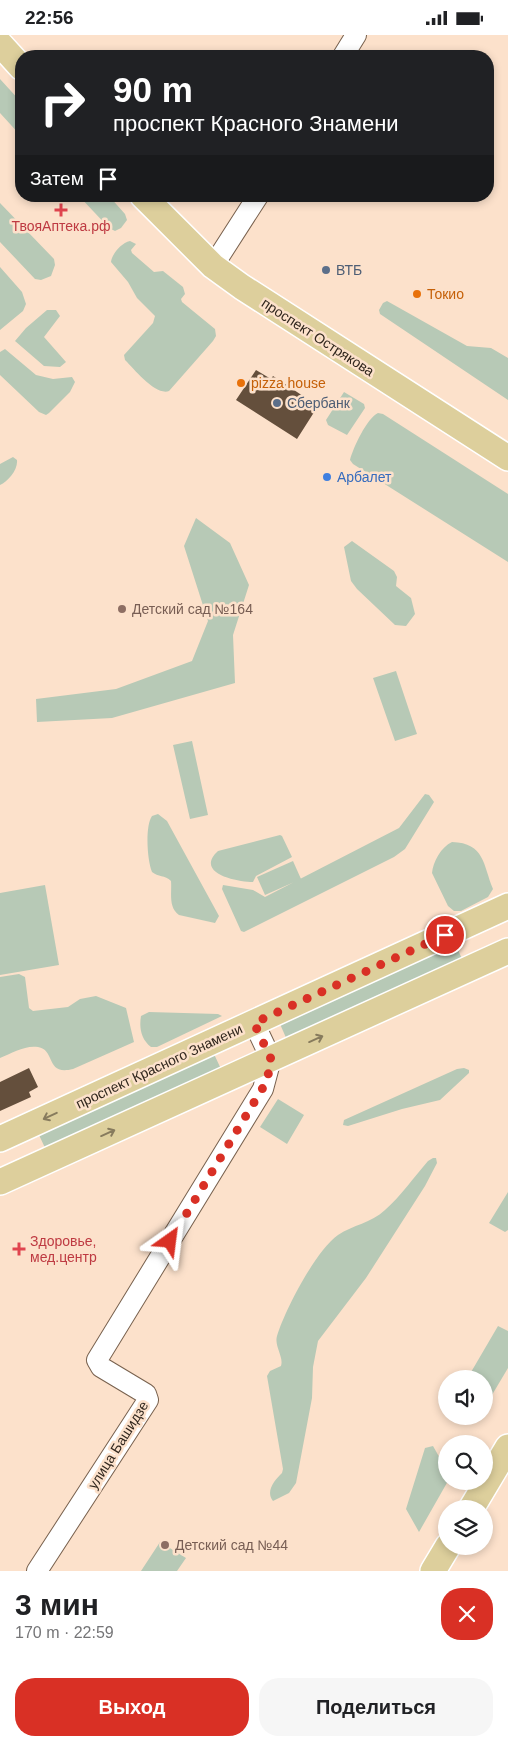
<!DOCTYPE html>
<html lang="ru">
<meta charset="utf-8">
<style>
body{margin:0;font-family:Helvetica,sans-serif;background:#f6f6f6;color:#202124;height:100vh;display:flex;flex-direction:column;font-size:19px;white-space:nowrap}
*{box-sizing:border-box;margin:0}
p{font-size:16px;color:#757577}
.icon{flex:none;width:28px;height:28px;fill:none;stroke:currentColor;stroke-width:2;stroke-linecap:round;stroke-linejoin:round}
.map{position:relative;height:1536px;overflow:hidden}
.panel{display:flex;flex-direction:column;background:#fff;flex:1}
.panel>*{flex:none}
.top-card{position:absolute;left:15px;top:15px;width:479px;height:152px;border-radius:20px;box-shadow:0 2px 8px #0003;background:#202124;color:#fff;overflow:hidden}
.tools{position:absolute;left:438px;top:1335px;display:grid;gap:10px}
.tools a{display:grid;place-items:center;width:55px;height:55px;border-radius:50%;background:#fff;box-shadow:0 2px 8px #0003;font-size:25px}
.pin{position:absolute;display:grid;place-items:center;width:42px;height:42px;color:#fff;margin:-21px;border:2px solid #fff;border-radius:50%;box-shadow:0 1px 5px #0007}
.me{position:absolute;width:55px;margin:-28px;rotate:31deg;stroke-linejoin:round;filter:drop-shadow(0 0 4px #0008)}
.turn{display:flex;align-items:center;gap:18px;height:105px;padding:0 15px;font-size:22px}
.turn .icon{width:65px;height:65px;stroke-width:2.5}
.turn b{display:block;font-size:35px;line-height:42px}
.then{display:flex;align-items:center;height:48px;padding:0 15px;background:#0003;gap:10px;font-size:19px}
.round{display:grid;place-items:center;flex:none;width:52px;height:52px;border-radius:20px;background:#f6f6f6}
.headline{display:flex;align-items:center;justify-content:space-between;height:85px;padding:0 15px}
h1{font-size:30px;font-weight:800;line-height:38px}
.primary-button{display:flex;gap:10px;margin-top:auto;padding:10px 15px}
.primary-button a{flex:1;height:58px;border-radius:20px;background:#d93025;color:#fff;font-size:20px;font-weight:800;line-height:58px;text-align:center}
.primary-button a+a{background:#f6f6f6;color:#202124}
.status{display:flex;justify-content:space-between;align-items:center;height:35px;padding:0 25px;background:#fff;direction:ltr}
.status svg{height:14px;fill:currentColor}
.map>svg:first-child{display:block}
.green{fill:#b7c9b6}
.building{fill:#644f3c}
.lines{fill:none;stroke-linecap:round;stroke-linejoin:round}
.minor-casing{stroke:#78614e;stroke-width:22}
.major-casing{stroke:#fff;stroke-width:28}
.minor{stroke:#fff;stroke-width:20}
.major{stroke:#ddcf9c;stroke-width:25}
.oneway{stroke:#877b5d}
.route{stroke:#d93025;stroke-width:9;stroke-dasharray:0 16.2}
.health-dot{fill:#e0444e;stroke:#fce1cb;stroke-width:2}
.service-dot{fill:#5c6f8a;stroke:#fce1cb;stroke-width:2}
.food-dot{fill:#e8710a;stroke:#fce1cb;stroke-width:2}
.shop-dot{fill:#3f7fe0;stroke:#fce1cb;stroke-width:2}
.education-dot{fill:#8d6e63;stroke:#fce1cb;stroke-width:2}
.labels{text-anchor:middle;stroke-width:5;stroke-linejoin:round;paint-order:stroke}
.health-label{font-size:14px;fill:#be3a42;stroke:#fce1cb}
.service-label{font-size:14px;fill:#4e5e75;stroke:#fce1cb;text-anchor:start}
.food-label{font-size:14px;fill:#c56008;stroke:#fce1cb;text-anchor:start}
.street-label{font-size:14px;fill:#31271e;stroke:#fce1cb}
.shop-label{font-size:14px;fill:#366cbe;stroke:#fce1cb;text-anchor:start}
.education-label{font-size:14px;fill:#785e54;stroke:#fce1cb;text-anchor:start}
</style>
<div class="status"><b>22:56</b><svg viewBox="0 0 49 12"><path d="M0 12V9h3v3zM5 12V6h3v6zM10 12V3h3v9zM15 12V0h3v12zM26 1h20v11H26zM47 4h2v5h-2z"/></svg></div>
<div class="map">
<svg width="508" height="1536" viewBox="0 0 508 1536">
<rect width="100%" height="100%" fill="#fce1cb"/>
<path class="green" d="M0,44L21,67V101L0,78Z
M79,161H109L125,179L127,185L121,193L115,196L109,193Z
M0,168L54,224L55,230L51,241L41,245L35,244L0,207Z
M130,206L136,209L131,215L132,218L154,237L163,236L183,252L185,259L181,264L182,267L215,294L216,301L213,306L169,356C156,361 135,335 125,325L124,320L153,288L155,281L137,263L128,247L111,227C112,219 121,208 130,206Z
M0,232L22,257L26,269L23,276L0,295Z
M387,266L467,311L491,313L508,323V365L380,279L379,275L383,268Z
M47,275H56L60,281L44,302L66,327L60,332L44,331L15,306L26,293Z
M5,314L36,340L53,344L72,342L75,347L70,357L49,378L46,380L39,377L0,340V317Z
M344,357L364,369L365,373L347,400L328,390L326,385Z
M378,378L383,379L508,459V527L353,429L350,425C353,413 367,383 378,378Z
M13,422L17,425C18,435 8,446 0,450V429Z
M196,483L230,508L249,550L233,600L235,648L112,683L37,687L36,664L116,654L192,626L208,586L184,511Z
M352,506L394,536L397,542L396,551L411,563L415,579L406,591L395,590L357,554L351,546L344,512Z
M396,636L417,699L395,706L373,643Z
M192,706L208,780L190,784L173,710Z
M425,759L429,760L434,767L405,814L394,822L244,897L241,896L222,854L223,850L253,855L265,862L399,793Z
M158,779L167,786L219,881L215,888L179,880C168,872 172,858 171,846C165,840 158,842 152,837C147,825 145,791 152,781Z
M280,800L282,801L292,822L256,841L253,847C237,847 194,838 218,816Z
M452,807C485,808 483,830 493,854L488,862L461,876H454L448,871L432,838C433,827 441,812 452,807Z
M293,826L301,844L265,860L257,842Z
M45,850L59,930L0,940V858Z
M455,908L462,924L287,1005L280,989Z
M19,939L25,942L29,973L33,976L68,972L80,964L96,961L126,973L134,1007L73,1034C45,1041 56,1015 38,1012C25,1010 12,1018 0,1023V942Z
M149,977L218,979L222,981L157,1012H151C141,1004 139,993 141,981Z
M214,1019L221,1034L46,1115L39,1100Z
M464,1033L469,1035V1038L440,1065L402,1074L348,1091L343,1090L344,1085L457,1034Z
M278,1064L304,1080L287,1109L260,1092Z
M433,1123H436L437,1128L425,1151L366,1243L318,1306L313,1332L312,1363L296,1448L289,1458L273,1466C265,1456 275,1445 282,1438L283,1434L267,1341L270,1336L281,1331C284,1322 274,1311 277,1301C285,1275 316,1215 338,1200C353,1190 371,1188 385,1175C401,1161 414,1142 428,1126Z
M508,1157V1195L505,1197L489,1188Z
M498,1291L508,1296V1333L489,1365H484V1344H467Z
M433,1411L446,1434V1446H448L419,1497L406,1474L425,1413Z
M160,1507L186,1523L177,1536H141Z"/>
<path class="building" d="M256,335L271,344L273,341L318,371L297,404L236,365Z
M29,1033L38,1052L29,1057L31,1062L0,1076V1047Z"/>
<g class="lines">
<g class="minor-casing">
<path id="minor" d="M343,21L356,0
M213,231L258,161
M37,1536L148,1365L146,1359L101,1332L97,1325L263,1054L271,1024L254,988"/>
</g>
<g class="major-casing">
<path id="major" d="M0,9L21,32
M143,161L213,231L242,252L508,423
M0,1104L508,871
M0,1147L508,916
M471,1474L508,1412
M433,1536L448,1511"/>
</g>
<use href="#minor" class="minor"/>
<use href="#major" class="major"/>
</g>
<defs><path id="oneway-shaft" d="M-6 0H5M1.5-3L5.5 0L1.5 3" fill="none" stroke-width="1.6" stroke-linecap="round" stroke-linejoin="round" transform="scale(1.25)"/></defs>
<g class="oneway">
<use href="#oneway-shaft" transform="translate(316 1004) rotate(-24)"/>
<use href="#oneway-shaft" transform="translate(50 1081) rotate(155)"/>
<use href="#oneway-shaft" transform="translate(108 1098) rotate(-24)"/>
</g>
<g class="lines">
<path class="route" d="M170,1206L267,1046L271,1024L254,988L445,900"/>
</g>
<g class="health-dot">
<path d="M58.5 167.5h5v5h5v5h-5v5h-5v-5h-5v-5h5z"/>
<path d="M16.5 1206.5h5v5h5v5h-5v5h-5v-5h-5v-5h5z"/>
</g>
<g class="service-dot">
<circle cx="326" cy="235" r="5"/>
<circle cx="277" cy="368" r="5"/>
</g>
<g class="food-dot">
<circle cx="417" cy="259" r="5"/>
<circle cx="241" cy="348" r="5"/>
</g>
<circle class="shop-dot" cx="327" cy="442" r="5"/>
<g class="education-dot">
<circle cx="122" cy="574" r="5"/>
<circle cx="165" cy="1510" r="5"/>
</g>
<g class="labels">
<g class="health-label">
<text x="61" y="196">ТвояАптека.рф</text>
<text x="30" y="1211" text-anchor="start">Здоровье,<tspan x="30" dy="16">мед.центр</tspan></text>
</g>
<g class="service-label">
<text x="336" y="240">ВТБ</text>
<text x="287" y="373">Сбербанк</text>
</g>
<g class="food-label">
<text x="427" y="264">Токио</text>
<text x="251" y="353">pizza house</text>
</g>
<g class="street-label">
<text transform="translate(318 302) rotate(33)" y="5">проспект Острякова</text>
<text transform="translate(159 1031) rotate(-25)" y="5">проспект Красного Знамени</text>
<text transform="translate(118 1410) rotate(-58)" y="5">улица Башидзе</text>
</g>
<g class="shop-label">
<text x="337" y="447">Арбалет</text>
</g>
<g class="education-label">
<text x="132" y="579">Детский сад №164</text>
<text x="175" y="1515">Детский сад №44</text>
</g>
</g>
</svg>
<div class="tools">
<a><svg class="icon" aria-label="sound" viewBox="0 0 24 24"><path d="M4 9h4l5-4v14l-5-4H4zM17 9q2 3 0 6"/></svg></a>
<a><svg class="icon" aria-label="search" viewBox="0 0 24 24"><circle cx="10" cy="10" r="6"/><path d="M15 15l6 6"/></svg></a>
<a><svg class="icon" aria-label="layers" viewBox="0 0 24 24"><path d="M12 4l9 5-9 5-9-5zM3 14l9 5 9-5"/></svg></a>
</div>
<div class="pin" style="left:445px;top:900px;background:#d93025"><svg class="icon" aria-label="arrive" viewBox="0 0 24 24"><path d="M6 21V4h12l-3 4 3 4H6"/></svg></div>
<svg class="me" style="left:170px;top:1206px" viewBox="-20 -20 40 40"><path d="M0-17L14 15 0 8-14 15z" fill="#d93025" stroke="#fff" stroke-width="4"/></svg>
<div class="top-card">
<div class="turn"><svg class="icon" aria-label="right" viewBox="0 0 24 24"><path d="M7 20v-9h11M14 6l5 5-5 5"/></svg><div><b>90 m</b>проспект Красного Знамени</div></div>
<div class="then">Затем<svg class="icon" aria-label="arrive" viewBox="0 0 24 24"><path d="M6 21V4h12l-3 4 3 4H6"/></svg></div>
</div>
</div>
<section class="panel">
<div class="headline"><div><h1>3 мин</h1><p>170 m · 22:59</p></div><a class="round" style="background:#d93025;color:#fff"><svg class="icon" aria-label="close" viewBox="0 0 24 24"><path d="M6 6l12 12M18 6L6 18"/></svg></a></div>
<div class="primary-button"><a>Выход</a><a>Поделиться</a></div>
</section>
